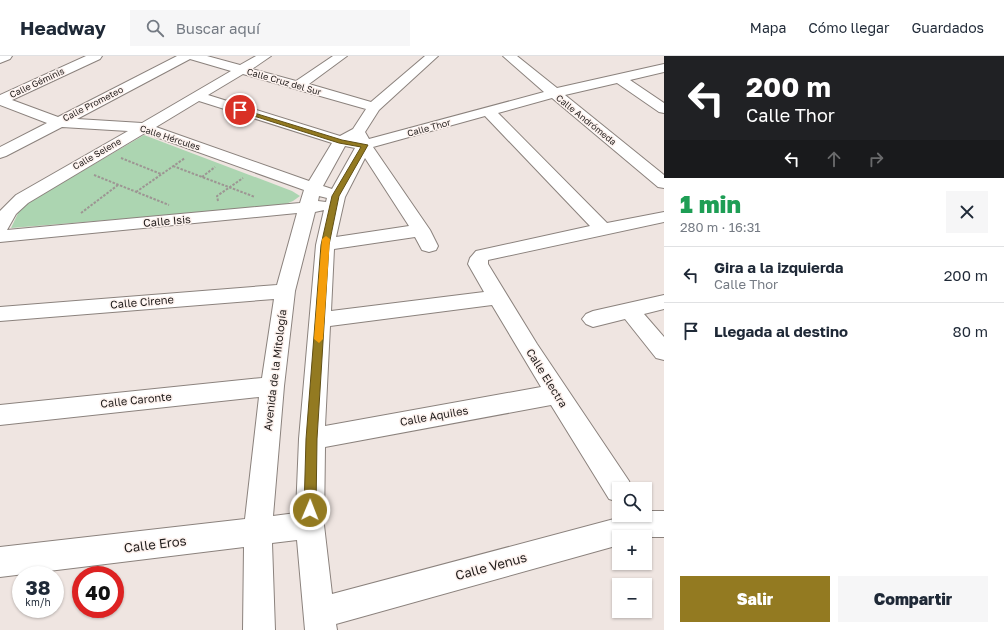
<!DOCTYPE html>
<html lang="es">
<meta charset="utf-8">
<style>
body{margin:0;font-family:"Golos Text",sans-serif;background:#f6f6f7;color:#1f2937;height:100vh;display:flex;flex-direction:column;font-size:15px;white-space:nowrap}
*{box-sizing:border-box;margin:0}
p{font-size:13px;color:#747a83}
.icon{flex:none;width:22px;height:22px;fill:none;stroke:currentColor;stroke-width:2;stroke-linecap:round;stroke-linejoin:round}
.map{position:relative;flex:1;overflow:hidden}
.sheet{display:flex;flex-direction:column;background:#fff;width:340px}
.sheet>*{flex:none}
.guide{background:#202124;color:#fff;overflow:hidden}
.fabs{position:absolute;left:612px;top:426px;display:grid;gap:8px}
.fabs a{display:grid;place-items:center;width:40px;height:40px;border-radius:0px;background:#fff;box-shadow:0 1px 3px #0004;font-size:20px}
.speed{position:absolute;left:12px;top:510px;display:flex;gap:8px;font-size:20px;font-weight:700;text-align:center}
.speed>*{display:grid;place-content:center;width:52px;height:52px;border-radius:50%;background:#fff;box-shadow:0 1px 3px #0004;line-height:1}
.speed small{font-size:10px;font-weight:400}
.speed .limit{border:6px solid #d22;background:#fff;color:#111}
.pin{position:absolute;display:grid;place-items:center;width:34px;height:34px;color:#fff;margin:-17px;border:2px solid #fff;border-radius:50%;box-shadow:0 1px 4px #0007}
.me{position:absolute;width:44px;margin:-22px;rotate:1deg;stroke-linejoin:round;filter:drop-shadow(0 0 3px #0008)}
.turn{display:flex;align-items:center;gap:14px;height:84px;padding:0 16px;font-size:18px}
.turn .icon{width:52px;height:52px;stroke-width:2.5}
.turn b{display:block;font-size:28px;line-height:34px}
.lanes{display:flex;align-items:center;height:38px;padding:0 16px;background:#0003;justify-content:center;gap:20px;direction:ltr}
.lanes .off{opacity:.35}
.round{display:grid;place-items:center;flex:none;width:42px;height:42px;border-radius:0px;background:#f6f6f7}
.headline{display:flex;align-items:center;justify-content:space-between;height:68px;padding:0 16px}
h1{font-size:24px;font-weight:800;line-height:30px;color:#1e9e55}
.button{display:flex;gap:8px;margin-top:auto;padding:8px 16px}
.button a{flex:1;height:46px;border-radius:0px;background:#937a21;color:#fff;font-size:16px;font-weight:800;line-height:46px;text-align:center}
.button a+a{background:#f6f6f7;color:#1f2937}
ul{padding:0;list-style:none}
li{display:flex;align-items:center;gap:12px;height:56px;padding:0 16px;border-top:1px solid #e0e1e3}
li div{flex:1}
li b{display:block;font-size:15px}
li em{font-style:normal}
header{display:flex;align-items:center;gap:24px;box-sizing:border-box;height:56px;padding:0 20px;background:#fff;border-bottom:1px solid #e0e1e3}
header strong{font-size:19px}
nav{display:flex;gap:22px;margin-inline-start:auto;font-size:14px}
.search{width:280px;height:36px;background:#f6f6f7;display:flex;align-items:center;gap:10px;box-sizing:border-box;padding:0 14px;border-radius:0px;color:#747a83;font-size:15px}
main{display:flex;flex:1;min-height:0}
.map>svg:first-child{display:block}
.green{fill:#acd5b1}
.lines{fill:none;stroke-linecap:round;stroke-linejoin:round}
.minor-casing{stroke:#8b827d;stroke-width:2}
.path{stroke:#9d9593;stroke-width:2;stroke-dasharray:2.5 1.5;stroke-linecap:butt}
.minor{fill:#fff;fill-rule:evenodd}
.route{fill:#937a21;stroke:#604f15}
.slow{fill:#f59e0b}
.labels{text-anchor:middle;stroke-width:3;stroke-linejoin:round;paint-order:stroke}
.far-street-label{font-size:9px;fill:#1f1b1a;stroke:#fdf2ee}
.street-label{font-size:11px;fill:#1f1b1a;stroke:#fdf2ee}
.near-street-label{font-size:13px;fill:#1f1b1a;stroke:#fdf2ee}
</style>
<header>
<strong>Headway</strong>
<div class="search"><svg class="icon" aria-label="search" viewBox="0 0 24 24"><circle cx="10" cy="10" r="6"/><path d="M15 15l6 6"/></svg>Buscar aquí</div>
<nav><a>Mapa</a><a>Cómo llegar</a><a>Guardados</a></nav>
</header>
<main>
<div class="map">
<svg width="664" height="574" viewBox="0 0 664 574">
<rect width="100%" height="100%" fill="#efe5e1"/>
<path class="green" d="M144,79L292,135L300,140L293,145L281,150L11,172L21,151Z"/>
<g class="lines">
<g class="minor-casing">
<path id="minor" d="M0,0H12L10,3L0,7Z
M86,0H102L100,3L12,44L58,61L177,0H207L240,9L256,0H271L252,13L296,25L333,0H347L309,28L371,46L425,0H438L379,54L365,76L369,83L544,36L503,0H517L557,32L664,8V16L630,24L664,47V57L659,56L617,27L565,39L664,119V132L658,131L552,42L498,57L607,167L664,156V166L488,204V208L537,288L629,425L632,433H619V446L609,443L551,349L325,391L324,469L332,538L629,459H645V455H664V481H619V489L336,568L337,574H305L297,484L272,487L275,574H243L244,491L0,521V491L245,463L259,341L0,369V349L262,322L274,243L0,265V251L277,229L297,157L0,186V155L16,139L128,75L62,71L6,100L0,102V91L47,67L0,49V39ZM190,3L231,15L142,67L77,63ZM243,18L366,53L353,73L340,80L208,39ZM199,45L332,87L309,125L156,71ZM485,60L590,170L476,195L470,202L468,208L484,236L331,255L334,193L415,181L422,194L429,196L436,194L438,190L430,174L373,91ZM145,77L304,134L300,147L7,174L16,158L28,147ZM345,90L355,92L332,133L323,130ZM365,102L409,170L336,181L345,141ZM319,140L327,142L326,146L318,145ZM324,154L316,189L299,383L296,457L273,460L284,330L295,235L315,156ZM492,249L541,331L325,370L330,270Z
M664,239V253L644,258L664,281V304L656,302L625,263L593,271L586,268L582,263L586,258L593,255Z"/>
</g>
<path class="path" d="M121,102L161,118
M173,110L255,141
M94,119L169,149
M202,121L215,111
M136,136L185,102
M218,145L217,140L243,122
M81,157L118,129"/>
<use href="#minor" class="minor"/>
</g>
<path class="route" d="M238,52L342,84L368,89L339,140L329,189L317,383L316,454L314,458L310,460L306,458L304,454L306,383L321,189L332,140L361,91L339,87L238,55Z"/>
<path class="slow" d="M326,180L330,183L323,283L319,287L314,283L322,183Z"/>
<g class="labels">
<g class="far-street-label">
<text transform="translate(284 26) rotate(16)" y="3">Calle Cruz del Sur</text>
<text transform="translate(37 27) rotate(-25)" y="3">Calle Géminis</text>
<text transform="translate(93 48) rotate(-27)" y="3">Calle Prometeo</text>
<text transform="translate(586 64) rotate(39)" y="3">Calle Andrómeda</text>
<text transform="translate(429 72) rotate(-15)" y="3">Calle Thor</text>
<text transform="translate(170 82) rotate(18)" y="3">Calle Hércules</text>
<text transform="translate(97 98) rotate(-30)" y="3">Calle Selene</text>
</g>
<g class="street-label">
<text transform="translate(167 165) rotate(-5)" y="4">Calle Isis</text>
<text transform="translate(142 246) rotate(-5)" y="4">Calle Cirene</text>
<text transform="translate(275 314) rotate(-83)" y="4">Avenida de la Mitología</text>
<text transform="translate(547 322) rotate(58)" y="4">Calle Electra</text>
<text transform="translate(136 344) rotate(-6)" y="4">Calle Caronte</text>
<text transform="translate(434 360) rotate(-10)" y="4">Calle Aquiles</text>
</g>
<g class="near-street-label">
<text transform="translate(155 488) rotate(-7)" y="5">Calle Eros</text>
<text transform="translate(491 510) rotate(-15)" y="5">Calle Venus</text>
</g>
</g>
</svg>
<div class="fabs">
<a><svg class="icon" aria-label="search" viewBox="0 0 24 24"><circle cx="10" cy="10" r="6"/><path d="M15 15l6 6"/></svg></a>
<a>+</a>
<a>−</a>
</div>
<div class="speed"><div>38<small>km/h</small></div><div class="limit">40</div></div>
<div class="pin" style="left:240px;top:54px;background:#d93025"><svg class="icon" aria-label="arrive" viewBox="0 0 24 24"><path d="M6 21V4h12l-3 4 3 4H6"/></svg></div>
<svg class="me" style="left:310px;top:454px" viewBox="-20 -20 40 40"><circle r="17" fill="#937a21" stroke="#fff" stroke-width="3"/><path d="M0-11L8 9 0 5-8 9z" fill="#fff"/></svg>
</div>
<section class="sheet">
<div class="guide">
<div class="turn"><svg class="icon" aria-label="left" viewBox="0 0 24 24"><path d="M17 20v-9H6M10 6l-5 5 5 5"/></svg><div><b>200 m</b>Calle Thor</div></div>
<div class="lanes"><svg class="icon" aria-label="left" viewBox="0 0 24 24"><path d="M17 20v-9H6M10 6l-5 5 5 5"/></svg><svg class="icon off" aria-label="ahead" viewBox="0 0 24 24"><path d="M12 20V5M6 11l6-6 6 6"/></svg><svg class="icon off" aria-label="right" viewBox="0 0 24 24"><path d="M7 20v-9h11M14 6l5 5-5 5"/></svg></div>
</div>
<div class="headline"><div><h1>1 min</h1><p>280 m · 16:31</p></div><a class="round"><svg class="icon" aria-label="close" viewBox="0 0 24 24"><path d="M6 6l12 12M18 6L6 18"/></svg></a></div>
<ul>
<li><svg class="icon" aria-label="left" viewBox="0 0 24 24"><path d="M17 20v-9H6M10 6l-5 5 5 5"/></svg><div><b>Gira a la izquierda</b><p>Calle Thor</p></div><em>200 m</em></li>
<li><svg class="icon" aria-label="arrive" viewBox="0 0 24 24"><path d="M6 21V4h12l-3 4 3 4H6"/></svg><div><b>Llegada al destino</b></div><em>80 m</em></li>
</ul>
<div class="button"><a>Salir</a><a>Compartir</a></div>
</section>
</main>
